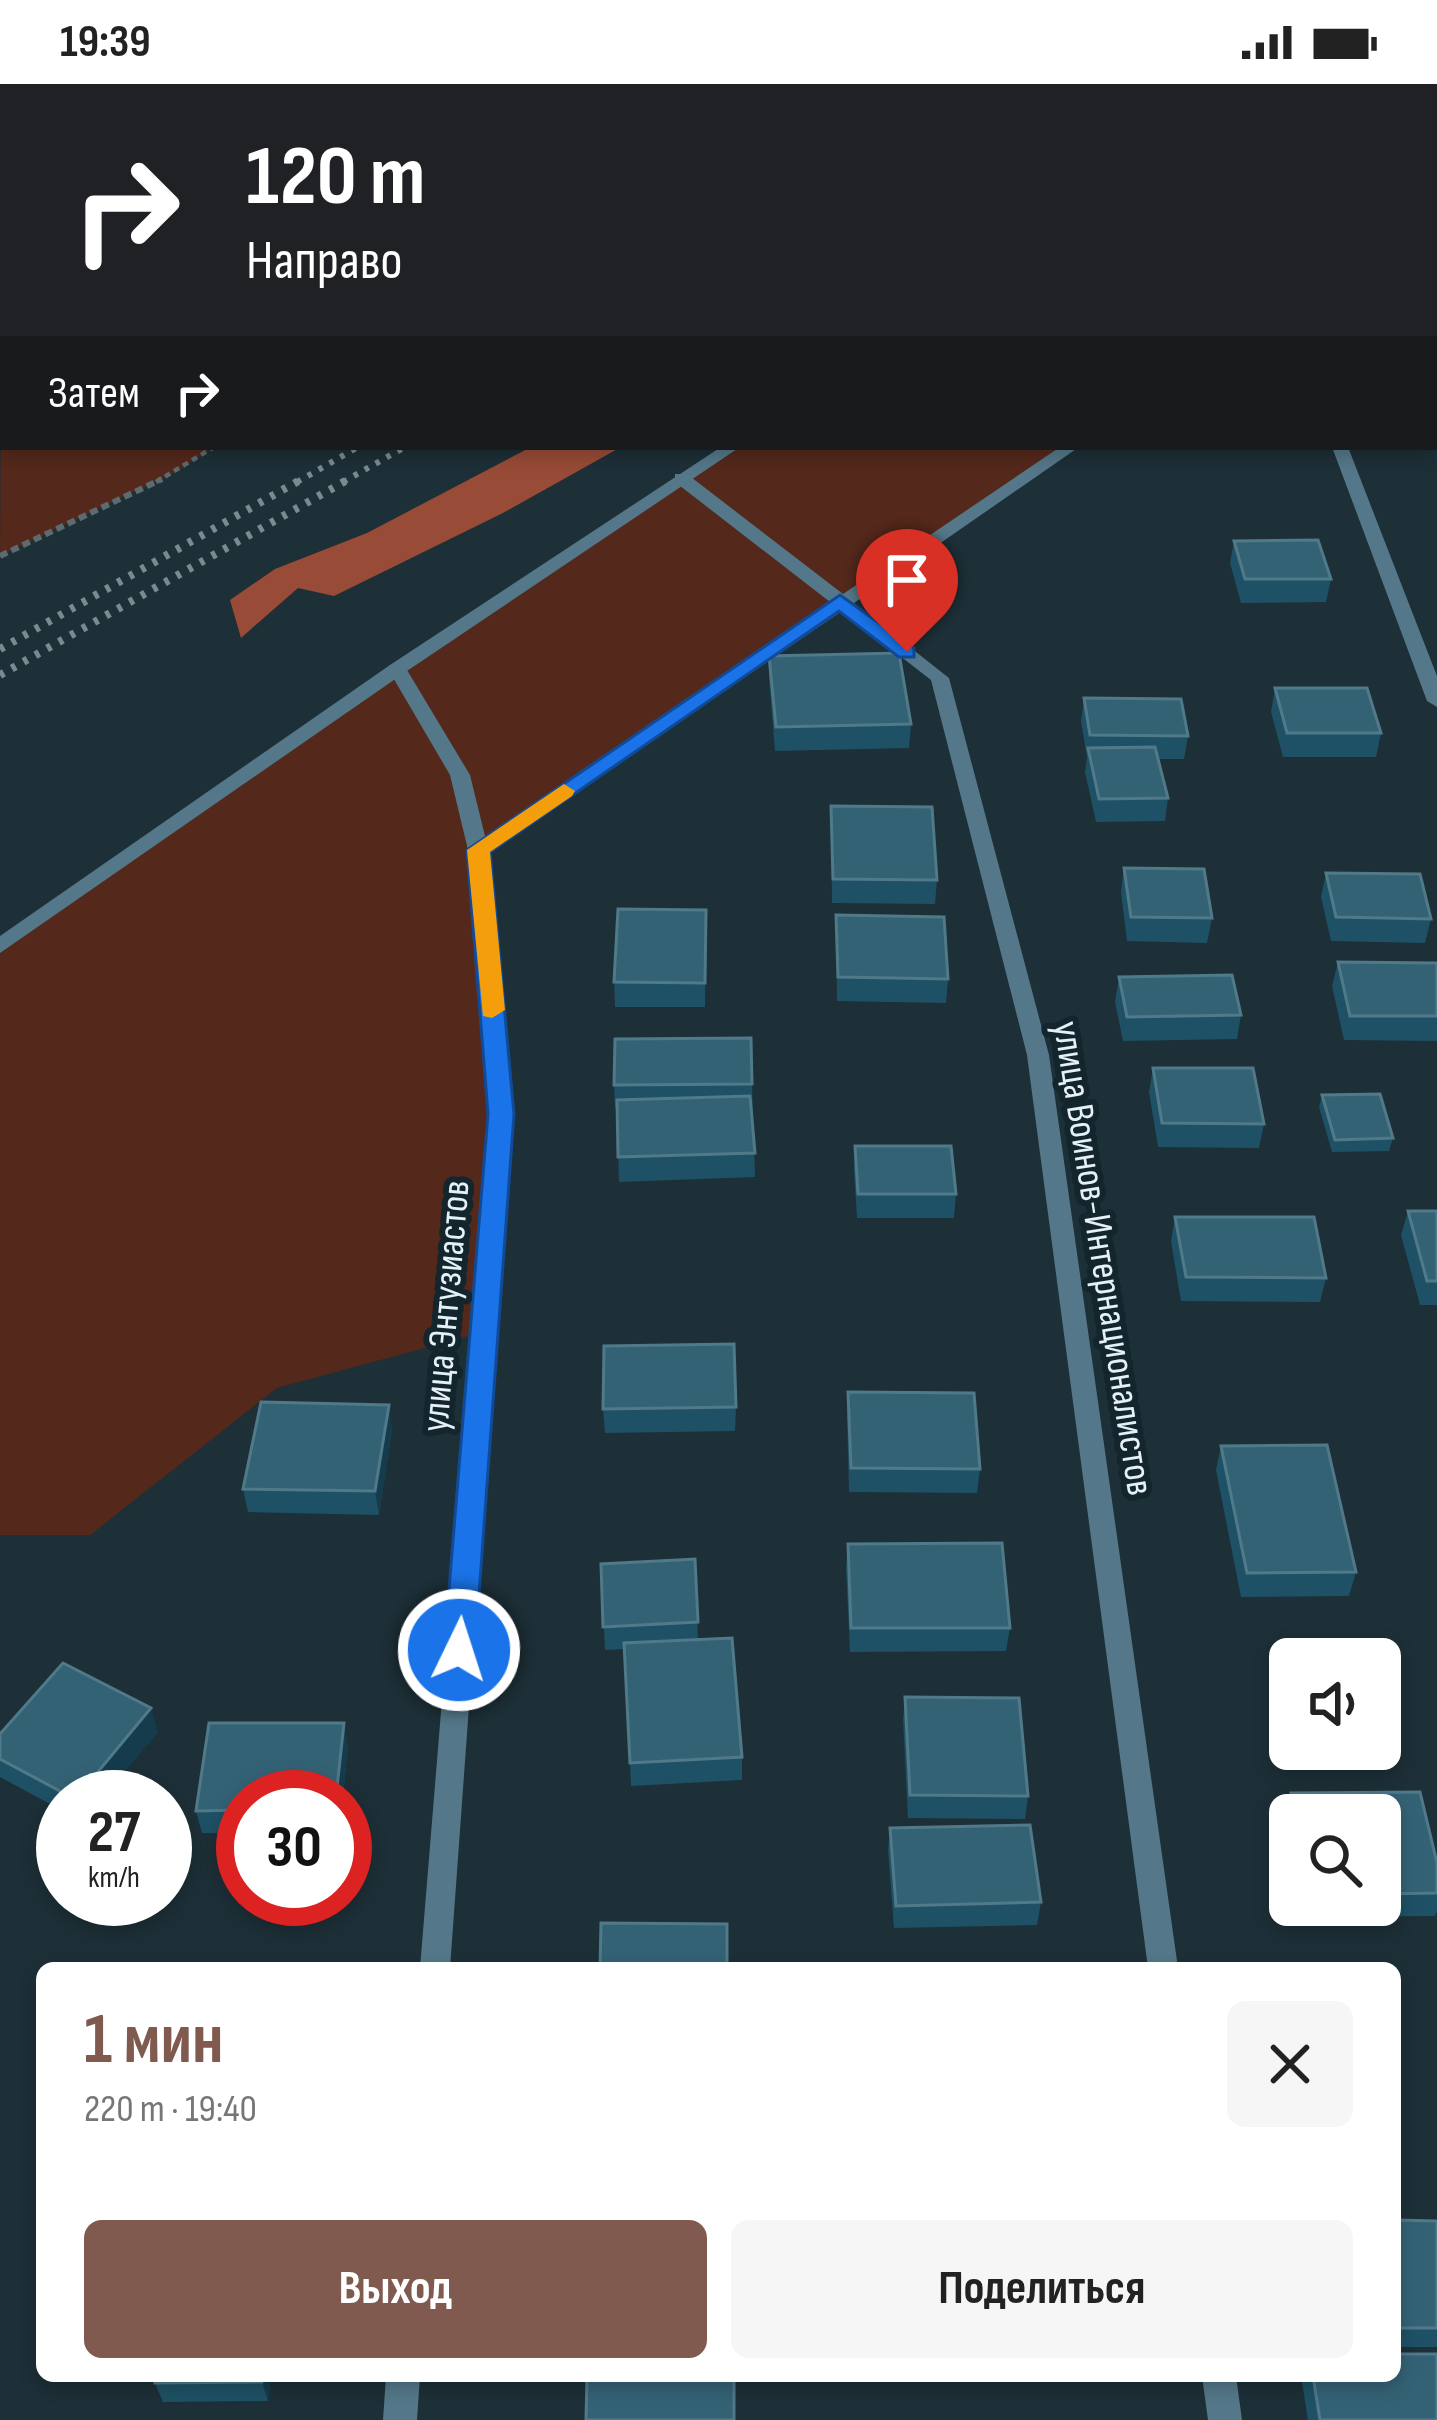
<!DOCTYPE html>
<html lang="ru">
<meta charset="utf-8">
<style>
body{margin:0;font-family:"Sofia Sans Condensed",sans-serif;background:#f6f6f6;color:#222;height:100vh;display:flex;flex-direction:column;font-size:45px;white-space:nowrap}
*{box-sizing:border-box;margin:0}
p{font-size:39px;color:#767676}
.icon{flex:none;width:66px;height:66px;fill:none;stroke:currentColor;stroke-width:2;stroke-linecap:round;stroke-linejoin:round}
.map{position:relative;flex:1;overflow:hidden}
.panel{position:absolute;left:36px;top:1878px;width:1365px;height:420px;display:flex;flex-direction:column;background:#fff;border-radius:18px;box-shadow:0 6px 18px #0003}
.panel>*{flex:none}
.hud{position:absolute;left:0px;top:0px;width:1437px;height:366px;box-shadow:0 6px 18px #0003;background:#202124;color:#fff;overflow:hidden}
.controls{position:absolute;left:1269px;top:1554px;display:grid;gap:24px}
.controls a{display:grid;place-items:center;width:132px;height:132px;border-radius:18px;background:#fff;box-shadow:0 6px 18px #0003;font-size:60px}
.speed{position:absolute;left:36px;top:1686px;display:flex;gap:24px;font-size:60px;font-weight:700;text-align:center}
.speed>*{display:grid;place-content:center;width:156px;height:156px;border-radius:50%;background:#fff;box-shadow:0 6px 18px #0003;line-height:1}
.speed small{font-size:30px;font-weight:400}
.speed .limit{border:18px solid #d22;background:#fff;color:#111}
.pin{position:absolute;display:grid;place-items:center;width:102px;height:102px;color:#fff;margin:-123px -51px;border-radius:50% 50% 50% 0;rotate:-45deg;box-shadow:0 0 12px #0007}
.pin .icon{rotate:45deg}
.me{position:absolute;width:132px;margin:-66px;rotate:4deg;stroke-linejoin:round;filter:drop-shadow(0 0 9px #0008)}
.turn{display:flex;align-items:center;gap:42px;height:252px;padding:0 48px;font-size:54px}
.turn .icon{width:156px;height:156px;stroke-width:2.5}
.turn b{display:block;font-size:84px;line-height:102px}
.then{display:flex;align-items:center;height:114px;padding:0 48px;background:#0003;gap:24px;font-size:45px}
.round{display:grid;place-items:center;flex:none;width:126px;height:126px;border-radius:18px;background:#f6f6f6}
.head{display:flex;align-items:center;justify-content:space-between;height:204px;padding:0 48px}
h1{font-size:72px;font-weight:700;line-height:90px;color:#805a4f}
.cta{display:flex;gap:24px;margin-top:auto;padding:24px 48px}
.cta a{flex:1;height:138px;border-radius:18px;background:#805a4f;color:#fff;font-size:48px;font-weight:700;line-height:138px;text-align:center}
.cta a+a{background:#f6f6f6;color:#222}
.status{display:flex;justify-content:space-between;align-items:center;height:84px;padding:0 60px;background:#fff;direction:ltr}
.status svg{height:33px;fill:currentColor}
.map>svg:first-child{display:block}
.green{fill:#54281b}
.forest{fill:#984b36}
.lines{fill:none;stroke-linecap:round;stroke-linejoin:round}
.path-far1{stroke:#5b6b72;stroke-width:4.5;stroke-dasharray:6 4.5;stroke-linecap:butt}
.path{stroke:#5b6b72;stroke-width:6;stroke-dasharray:8 4.5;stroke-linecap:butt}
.minor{fill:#547889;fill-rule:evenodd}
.tertiary{fill:#547889;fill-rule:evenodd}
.rail-far1{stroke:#7b8a91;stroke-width:6;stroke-dasharray:4.5 8;stroke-linecap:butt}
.rail{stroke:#7b8a91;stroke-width:8;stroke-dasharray:4.5 9;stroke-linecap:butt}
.wall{fill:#1e5165}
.shaded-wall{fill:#153c4c}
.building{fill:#346275;stroke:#507989;stroke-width:3}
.route{fill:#1a73e8;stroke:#114b97;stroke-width:3}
.slow{fill:#f59e0b}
.labels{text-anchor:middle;stroke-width:12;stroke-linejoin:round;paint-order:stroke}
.street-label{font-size:39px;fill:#e6f1f7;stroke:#13252d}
</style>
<div class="status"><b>19:39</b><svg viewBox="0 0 49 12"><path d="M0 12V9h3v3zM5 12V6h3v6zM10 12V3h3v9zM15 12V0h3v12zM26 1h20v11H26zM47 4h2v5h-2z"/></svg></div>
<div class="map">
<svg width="1437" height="2336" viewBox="0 0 1437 2336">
<rect width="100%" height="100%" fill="#1d2f37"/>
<path class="green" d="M34,0H923L30,3Z
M3,20V363H214L178,387L0,472Z
M732,363H1071L478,766L501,1030L484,1248L277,1304L90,1451H0V863Z"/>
<path class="forest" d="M531,363H621L503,429L334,512L298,504L241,554L230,516L275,485L367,449Z"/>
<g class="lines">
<path class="path-far1" d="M920,3L926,0
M156,398L214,363"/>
<path class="path" d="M0,472L162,395"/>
<path class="minor" d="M1060,363H1079L854,519L949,594L1049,971L1178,1884H1148L1027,971L931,596L842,527L488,768L512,1030L450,1884H420L490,1030L468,766L450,691L388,585L390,581H404L470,691L485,752L830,518L675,398V390H687L843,510Z
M1332,363H1348L1437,592V623L1427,617Z
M386,2292H420L417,2336H383Z
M1202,2292H1236L1242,2336H1208Z"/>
<path class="tertiary" d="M1334,0H1352L1332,3Z
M721,363H740L404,589L0,869V852L390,581Z"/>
<path class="rail-far1" d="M1074,3L1079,0
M1105,3L1110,0
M297,398L358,363
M343,398L405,363"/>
<path class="rail" d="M0,565L302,395
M0,591L349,395"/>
</g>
<path class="wall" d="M1234,457L1331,495L1326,518L1241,519L1230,479Z
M769,572L911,640L909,664L775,667L769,595Z
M1275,604L1381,649L1376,673H1283L1271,628Z
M1084,614L1188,652L1184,675H1158L1168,714L1165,737L1096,738L1085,688L1087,674L1081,637Z
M831,722L937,796L935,820L832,819Z
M1124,784L1212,834L1207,859L1127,857L1121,808Z
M1326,789L1431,835L1425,859L1331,857L1321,813Z
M706,826L705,923H615L614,898Z
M836,831L948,895L946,919L837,917Z
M1338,878L1437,879V957L1344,956L1332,902Z
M1119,893L1241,931L1237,955L1123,957L1115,918Z
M1153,984L1264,1040L1259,1064L1158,1063L1149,1008Z
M752,1000L755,1093L619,1098L617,1025H615L614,1001Z
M1322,1011L1393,1054L1389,1067L1332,1068L1319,1023Z
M855,1062L956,1110L954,1134H857L854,1086Z
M1408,1127H1437V1221H1420L1401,1151Z
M1175,1133L1326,1194L1320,1218L1181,1217L1171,1157Z
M848,1308L980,1385L977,1409L849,1408L847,1332Z
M736,1323L735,1347L605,1349L603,1325Z
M392,1345L379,1431L248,1428L243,1405Z
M1221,1362L1356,1488L1349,1512L1241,1513L1216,1386Z
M848,1460L1010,1544L1006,1567L850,1568L846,1484Z
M695,1475L698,1556L742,1673V1696L631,1702L625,1565L605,1566L601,1480Z
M905,1613L1028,1712L1025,1735L908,1734L903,1636Z
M158,1648L103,1713H63V1727L0,1693V1650Z
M348,1662L343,1713H243V1749H202L196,1727Z
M1420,1708L1437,1779V1827L1435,1832L1304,1833L1302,1821H1380V1731H1290V1760L1285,1732L1291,1709Z
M890,1744L1041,1818L1037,1841L894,1844L888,1766Z
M1395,2136L1437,2137V2263H1395Z
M271,2292L268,2317L163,2318L155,2299Z
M1301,2292H1395L1437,2336H1308Z"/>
<path class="shaded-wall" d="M389,1321L392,1345L379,1431L375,1407Z
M151,1624L158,1648L103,1713H77Z
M344,1639L348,1662L343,1713H336Z
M263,2292H271L268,2317L262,2298Z"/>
<path class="building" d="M1318,456L1331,495H1245L1234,457Z
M899,569L911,640L776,643L769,572Z
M1275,604H1367L1381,649H1287Z
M1084,614L1181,615L1188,652L1090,651Z
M1155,663L1168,714L1099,715L1088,664Z
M831,722L932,723L937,796L833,795Z
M1124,784L1204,785L1212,834L1131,833Z
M1326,789L1420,790L1431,835L1336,833Z
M618,825L706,826L705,899L614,898Z
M836,831L944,833L948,895L838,893Z
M1338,878L1437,879V932H1350Z
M1232,891L1241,931L1127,933L1119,893Z
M751,954L752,1000L614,1001L615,955Z
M1153,984H1253L1264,1040L1162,1039Z
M1380,1010L1393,1054L1335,1056L1322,1011Z
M750,1012L755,1069L618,1073L617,1016Z
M855,1062H951L956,1110H858Z
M1408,1127H1437V1197H1427Z
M1175,1133H1314L1326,1194L1186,1193Z
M734,1260L736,1323L603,1325L604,1262Z
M848,1308L974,1309L980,1385L851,1384Z
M261,1318L389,1321L375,1407L243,1405Z
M1327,1361L1356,1488L1247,1489L1221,1362Z
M1002,1459L1010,1544H851L848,1460Z
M695,1475L698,1538L603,1543L601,1480Z
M732,1554L742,1673L630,1679L624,1559Z
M63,1579L151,1624L77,1713H71L0,1675V1650Z
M905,1613L1019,1614L1028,1712L910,1711Z
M209,1639H344L336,1713H243V1726L196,1727Z
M1420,1708L1437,1779V1809L1380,1810V1731H1296L1291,1709Z
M1030,1741L1041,1818L896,1822L890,1744Z
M601,1839L727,1840V1884H600Z
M1395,2136L1437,2137V2244H1395Z
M1395,2270H1437V2336H1320L1313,2292H1395Z
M156,2292H263L262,2298L155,2299Z
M587,2292H734V2336H586Z"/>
<path class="route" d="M840,511L914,564V573H899L839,527L490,768L514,1030L475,1566L470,1575L459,1579L448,1575L444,1566L488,1030L467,766Z"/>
<path class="slow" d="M564,700L575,707L572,712L490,768L505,926L492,934L483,932L467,766Z"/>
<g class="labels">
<g class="street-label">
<text transform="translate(1105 1174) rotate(81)" y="14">улица Воинов-Интернационалистов</text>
<text transform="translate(444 1222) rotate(-85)" y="14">улица Энтузиастов</text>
</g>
</g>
</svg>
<div class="controls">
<a><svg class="icon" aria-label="sound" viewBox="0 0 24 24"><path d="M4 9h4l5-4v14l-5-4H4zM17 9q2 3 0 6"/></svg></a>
<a><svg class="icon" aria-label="search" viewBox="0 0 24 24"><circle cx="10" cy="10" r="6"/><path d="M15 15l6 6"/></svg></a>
</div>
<div class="speed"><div>27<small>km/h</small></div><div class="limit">30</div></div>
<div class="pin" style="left:907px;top:568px;background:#d93025"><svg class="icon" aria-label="arrive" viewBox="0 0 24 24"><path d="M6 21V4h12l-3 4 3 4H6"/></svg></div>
<svg class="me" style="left:459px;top:1566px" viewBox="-20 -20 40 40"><circle r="17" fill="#1a73e8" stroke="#fff" stroke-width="3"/><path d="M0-11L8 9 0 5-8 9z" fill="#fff"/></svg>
<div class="hud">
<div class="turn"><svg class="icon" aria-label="right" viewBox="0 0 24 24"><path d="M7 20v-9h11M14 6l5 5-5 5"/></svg><div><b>120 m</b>Направо</div></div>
<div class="then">Затем<svg class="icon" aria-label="right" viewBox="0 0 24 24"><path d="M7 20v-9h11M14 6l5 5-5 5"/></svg></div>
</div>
<section class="panel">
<div class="head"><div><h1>1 мин</h1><p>220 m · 19:40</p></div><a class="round"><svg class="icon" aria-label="close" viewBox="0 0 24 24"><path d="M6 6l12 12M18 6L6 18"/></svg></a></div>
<div class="cta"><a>Выход</a><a>Поделиться</a></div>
</section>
</div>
